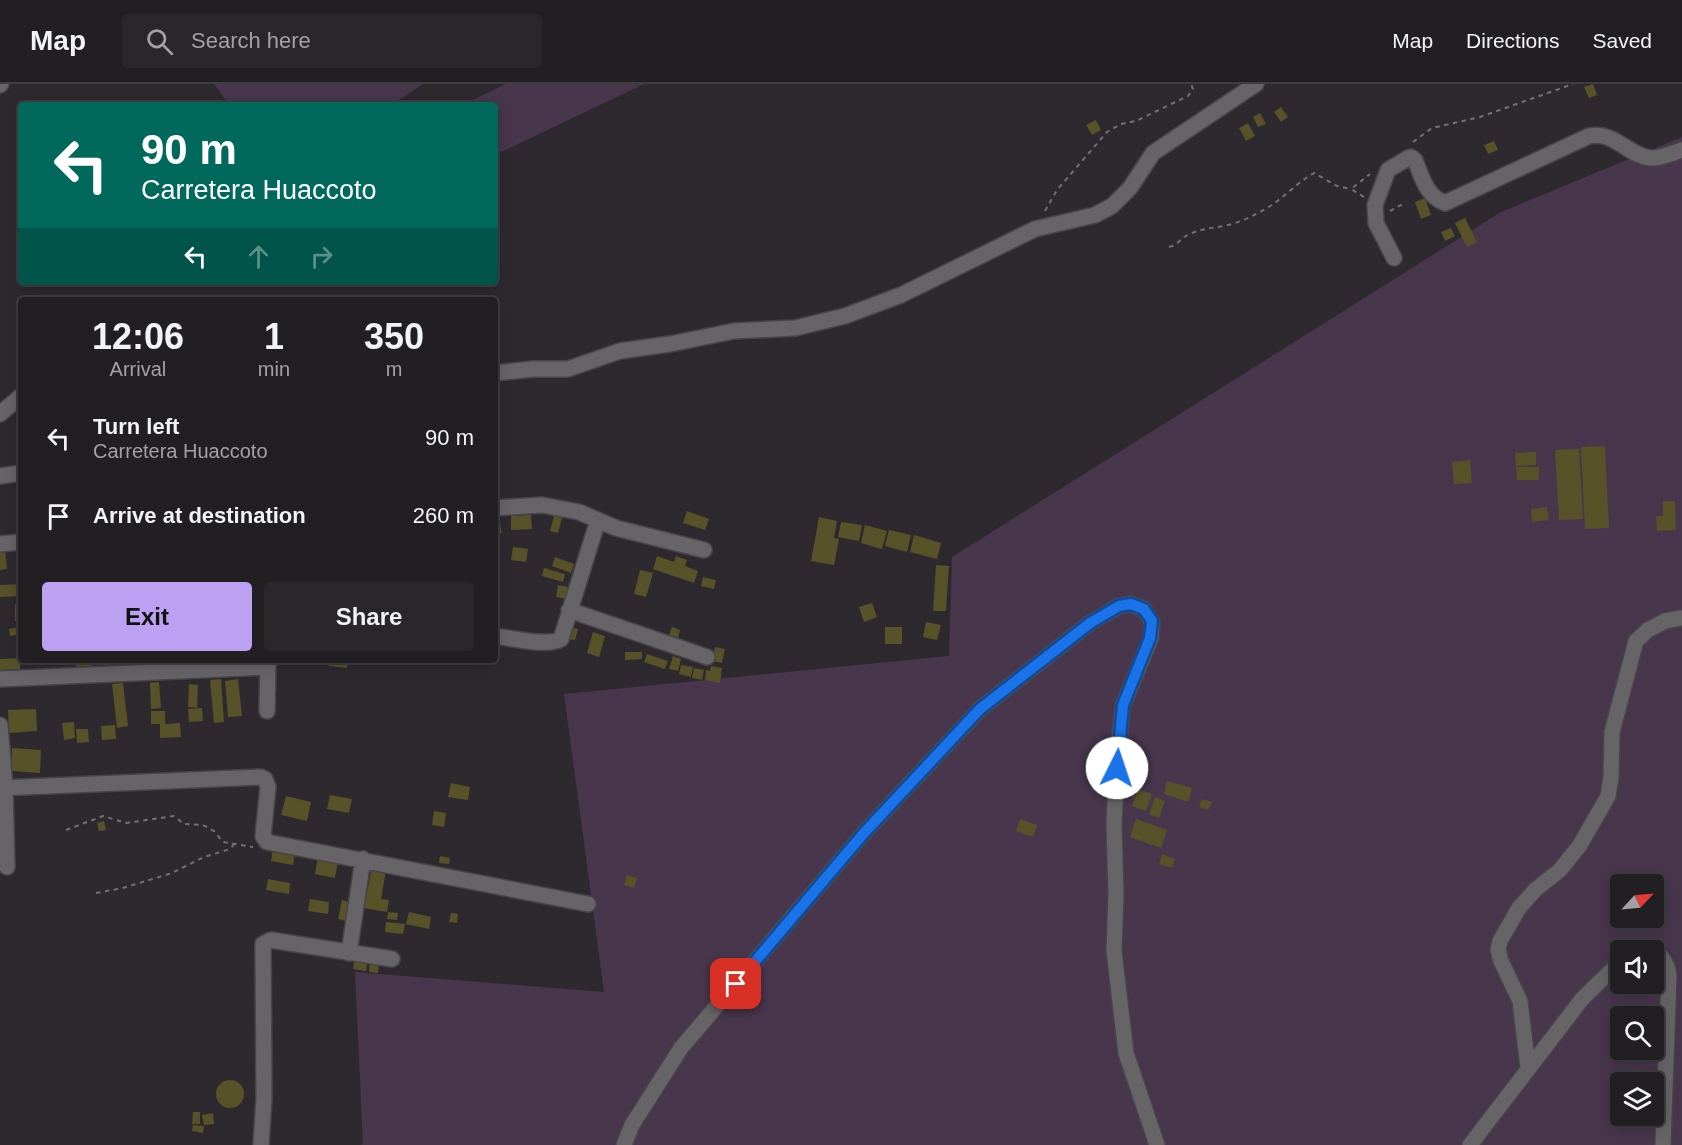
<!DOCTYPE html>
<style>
body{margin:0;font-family:Arial,sans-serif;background:#2a272b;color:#f1f3f6;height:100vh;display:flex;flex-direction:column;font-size:22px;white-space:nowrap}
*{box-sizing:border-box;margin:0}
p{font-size:20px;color:#a2a2a6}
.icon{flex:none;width:33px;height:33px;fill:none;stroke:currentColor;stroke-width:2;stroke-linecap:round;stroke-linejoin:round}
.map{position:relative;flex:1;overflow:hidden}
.details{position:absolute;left:18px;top:213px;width:480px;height:366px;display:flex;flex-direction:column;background:#221f23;border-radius:6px;box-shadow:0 3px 15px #0003,0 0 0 2px #3f3d41}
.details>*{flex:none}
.hud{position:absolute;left:18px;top:18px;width:480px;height:183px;border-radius:6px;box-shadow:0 3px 15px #0003,0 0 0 2px #3f3d41;background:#00695c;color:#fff;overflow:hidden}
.needle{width:39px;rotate:64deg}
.buttons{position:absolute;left:1610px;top:790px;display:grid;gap:12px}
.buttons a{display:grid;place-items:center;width:54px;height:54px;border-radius:6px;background:#221f23;box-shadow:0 3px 15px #0003,0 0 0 2px #3f3d41;font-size:30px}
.pin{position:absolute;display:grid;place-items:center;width:51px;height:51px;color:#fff;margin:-26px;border-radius:12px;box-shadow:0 3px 9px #0006}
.me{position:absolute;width:66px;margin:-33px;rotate:4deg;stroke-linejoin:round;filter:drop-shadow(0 0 4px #0008)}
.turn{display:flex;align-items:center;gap:21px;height:126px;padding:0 24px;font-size:27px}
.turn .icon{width:78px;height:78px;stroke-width:2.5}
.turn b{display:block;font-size:42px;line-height:51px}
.lanes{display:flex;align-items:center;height:57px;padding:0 24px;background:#0003;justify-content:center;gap:30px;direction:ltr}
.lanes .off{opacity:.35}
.eta{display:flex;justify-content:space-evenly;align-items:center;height:102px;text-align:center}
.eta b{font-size:36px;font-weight:700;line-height:42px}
.cta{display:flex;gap:12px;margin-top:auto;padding:12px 24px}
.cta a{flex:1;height:69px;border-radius:6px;background:#bca0f2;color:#111;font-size:24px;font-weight:700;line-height:69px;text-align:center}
.cta a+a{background:#2a272b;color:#f1f3f6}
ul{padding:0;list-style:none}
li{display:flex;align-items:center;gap:18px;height:78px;padding:0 24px}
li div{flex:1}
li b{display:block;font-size:22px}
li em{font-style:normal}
header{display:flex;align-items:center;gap:36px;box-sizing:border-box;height:84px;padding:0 30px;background:#221f23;border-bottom:2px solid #3f3d41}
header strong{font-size:28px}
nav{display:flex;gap:33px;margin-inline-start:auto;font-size:21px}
.search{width:420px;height:54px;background:#2a272b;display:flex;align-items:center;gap:15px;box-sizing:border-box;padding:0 21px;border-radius:6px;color:#a2a2a6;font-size:22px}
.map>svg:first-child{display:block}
.green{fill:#48364c;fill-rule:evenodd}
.building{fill:#575228}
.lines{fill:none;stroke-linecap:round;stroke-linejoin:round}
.minor-casing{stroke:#49444a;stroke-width:18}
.path{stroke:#736f74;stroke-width:2;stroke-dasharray:4.5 4.5;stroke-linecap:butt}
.minor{stroke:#666467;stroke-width:15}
.route-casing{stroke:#114b97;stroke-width:15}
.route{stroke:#1a73e8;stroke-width:10}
</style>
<header>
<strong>Map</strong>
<div class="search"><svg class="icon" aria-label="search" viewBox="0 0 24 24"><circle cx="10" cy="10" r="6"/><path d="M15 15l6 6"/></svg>Search here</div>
<nav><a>Map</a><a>Directions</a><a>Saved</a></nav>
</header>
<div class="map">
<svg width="1682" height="1061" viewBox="0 0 1682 1061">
<rect width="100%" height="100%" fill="#2e292f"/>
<path class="green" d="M214,0H423L391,21H229Z
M506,0H644L495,71V21H462Z
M1682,53V1061H360L363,1060L355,888L604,908L564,610L949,572L952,473L1501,128ZM1620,801H1653V834H1620ZM1620,867H1653V900H1620ZM1620,933H1653V966H1620ZM1620,999H1653V1032H1620Z"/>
<path class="building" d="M1593,0L1597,11L1589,14L1584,3Z
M1281,23L1288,33L1281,38L1274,28Z
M1260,29L1266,40L1258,43L1253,33Z
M1096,36L1101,46L1092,51L1086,41Z
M1248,39L1255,52L1246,57L1239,44Z
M1494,57L1498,66L1488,70L1484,61Z
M1425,114L1431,131L1421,135L1415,118Z
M1465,134L1477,158L1467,163L1455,139Z
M1451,144L1455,152L1445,157L1441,148Z
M1605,362L1609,444L1585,445L1581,363Z
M1579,365L1583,435L1559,436L1555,366Z
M1536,368V381L1516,382L1515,369Z
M1470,376L1472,399L1454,400L1452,378Z
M1516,383H1539V396H1517Z
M1663,417H1675L1676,446L1657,447L1656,432H1663Z
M1547,423L1549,436L1532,438L1531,425Z
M687,427L709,435L705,446L683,439Z
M555,428L563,430L558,449L550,447Z
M531,431L532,445L511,446V432Z
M819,433L837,437L834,454L839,455L834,481L811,477Z
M495,435H499L502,449L495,450Z
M841,438L862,441L859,457L838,453Z
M865,441L887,447L882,465L861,459Z
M889,446L911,451L907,468L885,462Z
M914,451L941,459L937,475L910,468Z
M513,463L528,465L526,478L511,476Z
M5,465L7,485L0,486V466Z
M657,472L674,478L676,472L687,476L685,482L698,487L694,499L653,485Z
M555,473L574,480L571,489L552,482Z
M936,481L949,482L946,527H933Z
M544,484L565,490L563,498L542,492Z
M640,486L653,489L646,513L634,510Z
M703,493L716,496L714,505L701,502Z
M20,500V512L0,513V501Z
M558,501L568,503L566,515L556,513Z
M872,519L877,533L864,538L859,523Z
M15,520H20L21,537H15Z
M926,538L941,541L937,556L923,553Z
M21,543V550L10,552L9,545Z
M570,543L578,545L575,556L567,555Z
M672,543L680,546L677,558L668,555Z
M885,543H902V560H885Z
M593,548L605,552L599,573L587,569Z
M715,563L725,565L722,579L712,577Z
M625,568H642V575L625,576Z
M647,570L668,577L665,585L644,578Z
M673,572L681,575L678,587L669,585Z
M20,574V585L0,586V575Z
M76,576H91L92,582L76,583Z
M98,576H114V580L98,581Z
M330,576H348L347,584L329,582Z
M681,581L693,583L691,593L679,590Z
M711,582L722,584L720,599L705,596L706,586L710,587Z
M694,584L704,586L702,596L692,594Z
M221,595L224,638L214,639L210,596Z
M238,595L242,632L228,633L225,597Z
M159,598L161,624L151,625L150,599Z
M123,599L128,642L117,644L112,600Z
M189,600L198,601L197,624L188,623Z
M202,624L203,637L189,638L188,625Z
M36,625L37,647L9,649L8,626Z
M151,627H165V640L180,639L181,653L160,654V640H151Z
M74,638L75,654L64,656L62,639Z
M115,641L116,655L102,656L101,642Z
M76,645H88L89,658L77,659Z
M12,664L41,666L40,689L11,687Z
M1138,684L1146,686L1143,695L1136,693Z
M1167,697L1192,704L1188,718L1164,710Z
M451,699L470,703L468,716L448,713Z
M1138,705L1152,710L1146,727L1132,722Z
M330,711L352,715L349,729L327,725Z
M286,712L311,718L307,737L281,731Z
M1155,713L1165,717L1159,734L1149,730Z
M1202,715L1212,718L1208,726L1199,723Z
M434,727L446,729L444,743L432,741Z
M1020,735L1037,741L1033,753L1016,747Z
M1136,735L1167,746L1161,764L1130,753Z
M104,737L106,746L99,747L97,739Z
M273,765L295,770L293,781L271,777Z
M1162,770L1175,775L1172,784L1159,780Z
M440,772L450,774L449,780L439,779Z
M318,773L338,777L335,794L315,790Z
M372,783L386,786L381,815L389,816L387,828L364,824Z
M627,791L637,794L634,804L624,801Z
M268,795L290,799L289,810L266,806Z
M310,815L329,818L328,830L308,827Z
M342,816L353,819L349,838L338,835Z
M388,828L398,829L397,836L387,835Z
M409,828L431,833L429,845L406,840Z
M451,829L458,830L457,839L449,838Z
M386,838L405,840L403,850L385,848Z
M355,872L368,874L366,887L353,885Z
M370,875L379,876L378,889L369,888Z
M216 1010a14 14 0 1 1 28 0a14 14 0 1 1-28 0Z
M193,1028H200V1040H192Z
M213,1029L214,1040L204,1041L202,1031Z
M193,1041L204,1042L203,1049L192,1047Z"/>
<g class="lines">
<g class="minor-casing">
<path id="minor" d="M0,1L1,0
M1394,174L1376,139L1375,121L1388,86L1408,74L1411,73L1415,76C1422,93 1426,112 1445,119L1589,52C1615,47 1627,71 1650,74C1660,75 1672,69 1682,66
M495,289L533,285H568L620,267L670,260L734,247L795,244L845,232L901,211L1035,145L1095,131L1112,122L1130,104L1153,69L1256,0
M0,330L21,312
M0,392L21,389
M495,424L542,421L579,428L616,444L704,466
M0,460L21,458
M569,526L707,573
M495,552C510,554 549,563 561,555L598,436
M0,595L268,583
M267,627L268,576
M0,641L5,704L7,783
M0,704L261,693L265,695L268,703L263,752L267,758L588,820
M1640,867L1652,864C1662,872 1667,878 1669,891L1663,1061
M349,869L363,775
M1528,984L1520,917L1501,877L1498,866L1500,857L1519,824L1535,806L1560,786L1580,761L1608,712L1611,693L1612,648L1636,557L1648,546L1665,537L1682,534
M261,1061L264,1014L263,860L271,856L392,875
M624,1061L632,1041L681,964L864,749L980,625L1090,539L1119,522L1131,520L1144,525L1152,538L1151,554L1123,621L1118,666L1114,739L1116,811L1114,867L1126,969L1157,1061
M1470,1061L1582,915L1620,878"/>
</g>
<path class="path" d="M1413,58L1432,44L1480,33L1573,0
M1364,113L1351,105L1370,90
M1045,127L1057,106L1107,48L1121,40L1136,37L1188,12L1193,5L1191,0
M1390,127L1403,120
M1169,163C1180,160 1182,152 1192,149C1204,144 1215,144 1228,141C1237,139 1249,134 1258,129C1281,118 1292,102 1314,89L1337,102L1351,105
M66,746L103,732L126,739L174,732L184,740L203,741L214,747L223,758L253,763
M96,809L123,804L172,789L204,773L227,766L234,761"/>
<use href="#minor" class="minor"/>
</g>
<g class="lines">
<g class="route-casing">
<path id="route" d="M736,900L864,749L980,625L1090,539L1119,522L1131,520L1144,525L1152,537L1150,554L1123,621L1117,684"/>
</g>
<use href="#route" class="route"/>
</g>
</svg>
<div class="buttons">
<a><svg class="needle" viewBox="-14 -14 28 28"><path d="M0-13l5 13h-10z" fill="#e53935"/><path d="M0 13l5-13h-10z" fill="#a2a2a6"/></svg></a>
<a><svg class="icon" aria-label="sound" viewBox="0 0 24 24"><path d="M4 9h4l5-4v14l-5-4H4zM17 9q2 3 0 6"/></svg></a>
<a><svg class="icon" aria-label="search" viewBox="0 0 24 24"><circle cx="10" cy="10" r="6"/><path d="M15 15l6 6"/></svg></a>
<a><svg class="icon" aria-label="layers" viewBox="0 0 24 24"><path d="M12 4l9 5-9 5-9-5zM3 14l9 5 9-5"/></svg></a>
</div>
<div class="pin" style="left:736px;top:900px;background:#d93025"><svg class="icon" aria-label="arrive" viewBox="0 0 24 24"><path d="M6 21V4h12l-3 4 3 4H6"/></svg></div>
<svg class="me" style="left:1117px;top:684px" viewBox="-20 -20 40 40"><circle r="19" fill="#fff"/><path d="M0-13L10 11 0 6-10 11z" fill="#1a73e8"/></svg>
<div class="hud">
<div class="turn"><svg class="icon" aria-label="left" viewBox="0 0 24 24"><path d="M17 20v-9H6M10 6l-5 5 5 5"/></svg><div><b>90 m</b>Carretera Huaccoto</div></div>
<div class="lanes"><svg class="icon" aria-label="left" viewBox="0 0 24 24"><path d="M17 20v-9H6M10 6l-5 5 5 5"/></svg><svg class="icon off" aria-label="ahead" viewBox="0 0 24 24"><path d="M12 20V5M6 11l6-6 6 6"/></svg><svg class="icon off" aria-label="right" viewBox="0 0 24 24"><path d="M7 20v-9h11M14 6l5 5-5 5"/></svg></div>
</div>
<section class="details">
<div class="eta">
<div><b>12:06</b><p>Arrival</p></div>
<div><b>1</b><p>min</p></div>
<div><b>350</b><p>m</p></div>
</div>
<ul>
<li><svg class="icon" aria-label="left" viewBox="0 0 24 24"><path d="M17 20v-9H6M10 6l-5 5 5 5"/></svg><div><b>Turn left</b><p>Carretera Huaccoto</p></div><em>90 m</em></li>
<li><svg class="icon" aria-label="arrive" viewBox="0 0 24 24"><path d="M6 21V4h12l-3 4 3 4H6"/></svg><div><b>Arrive at destination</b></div><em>260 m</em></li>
</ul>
<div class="cta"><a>Exit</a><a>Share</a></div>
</section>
</div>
